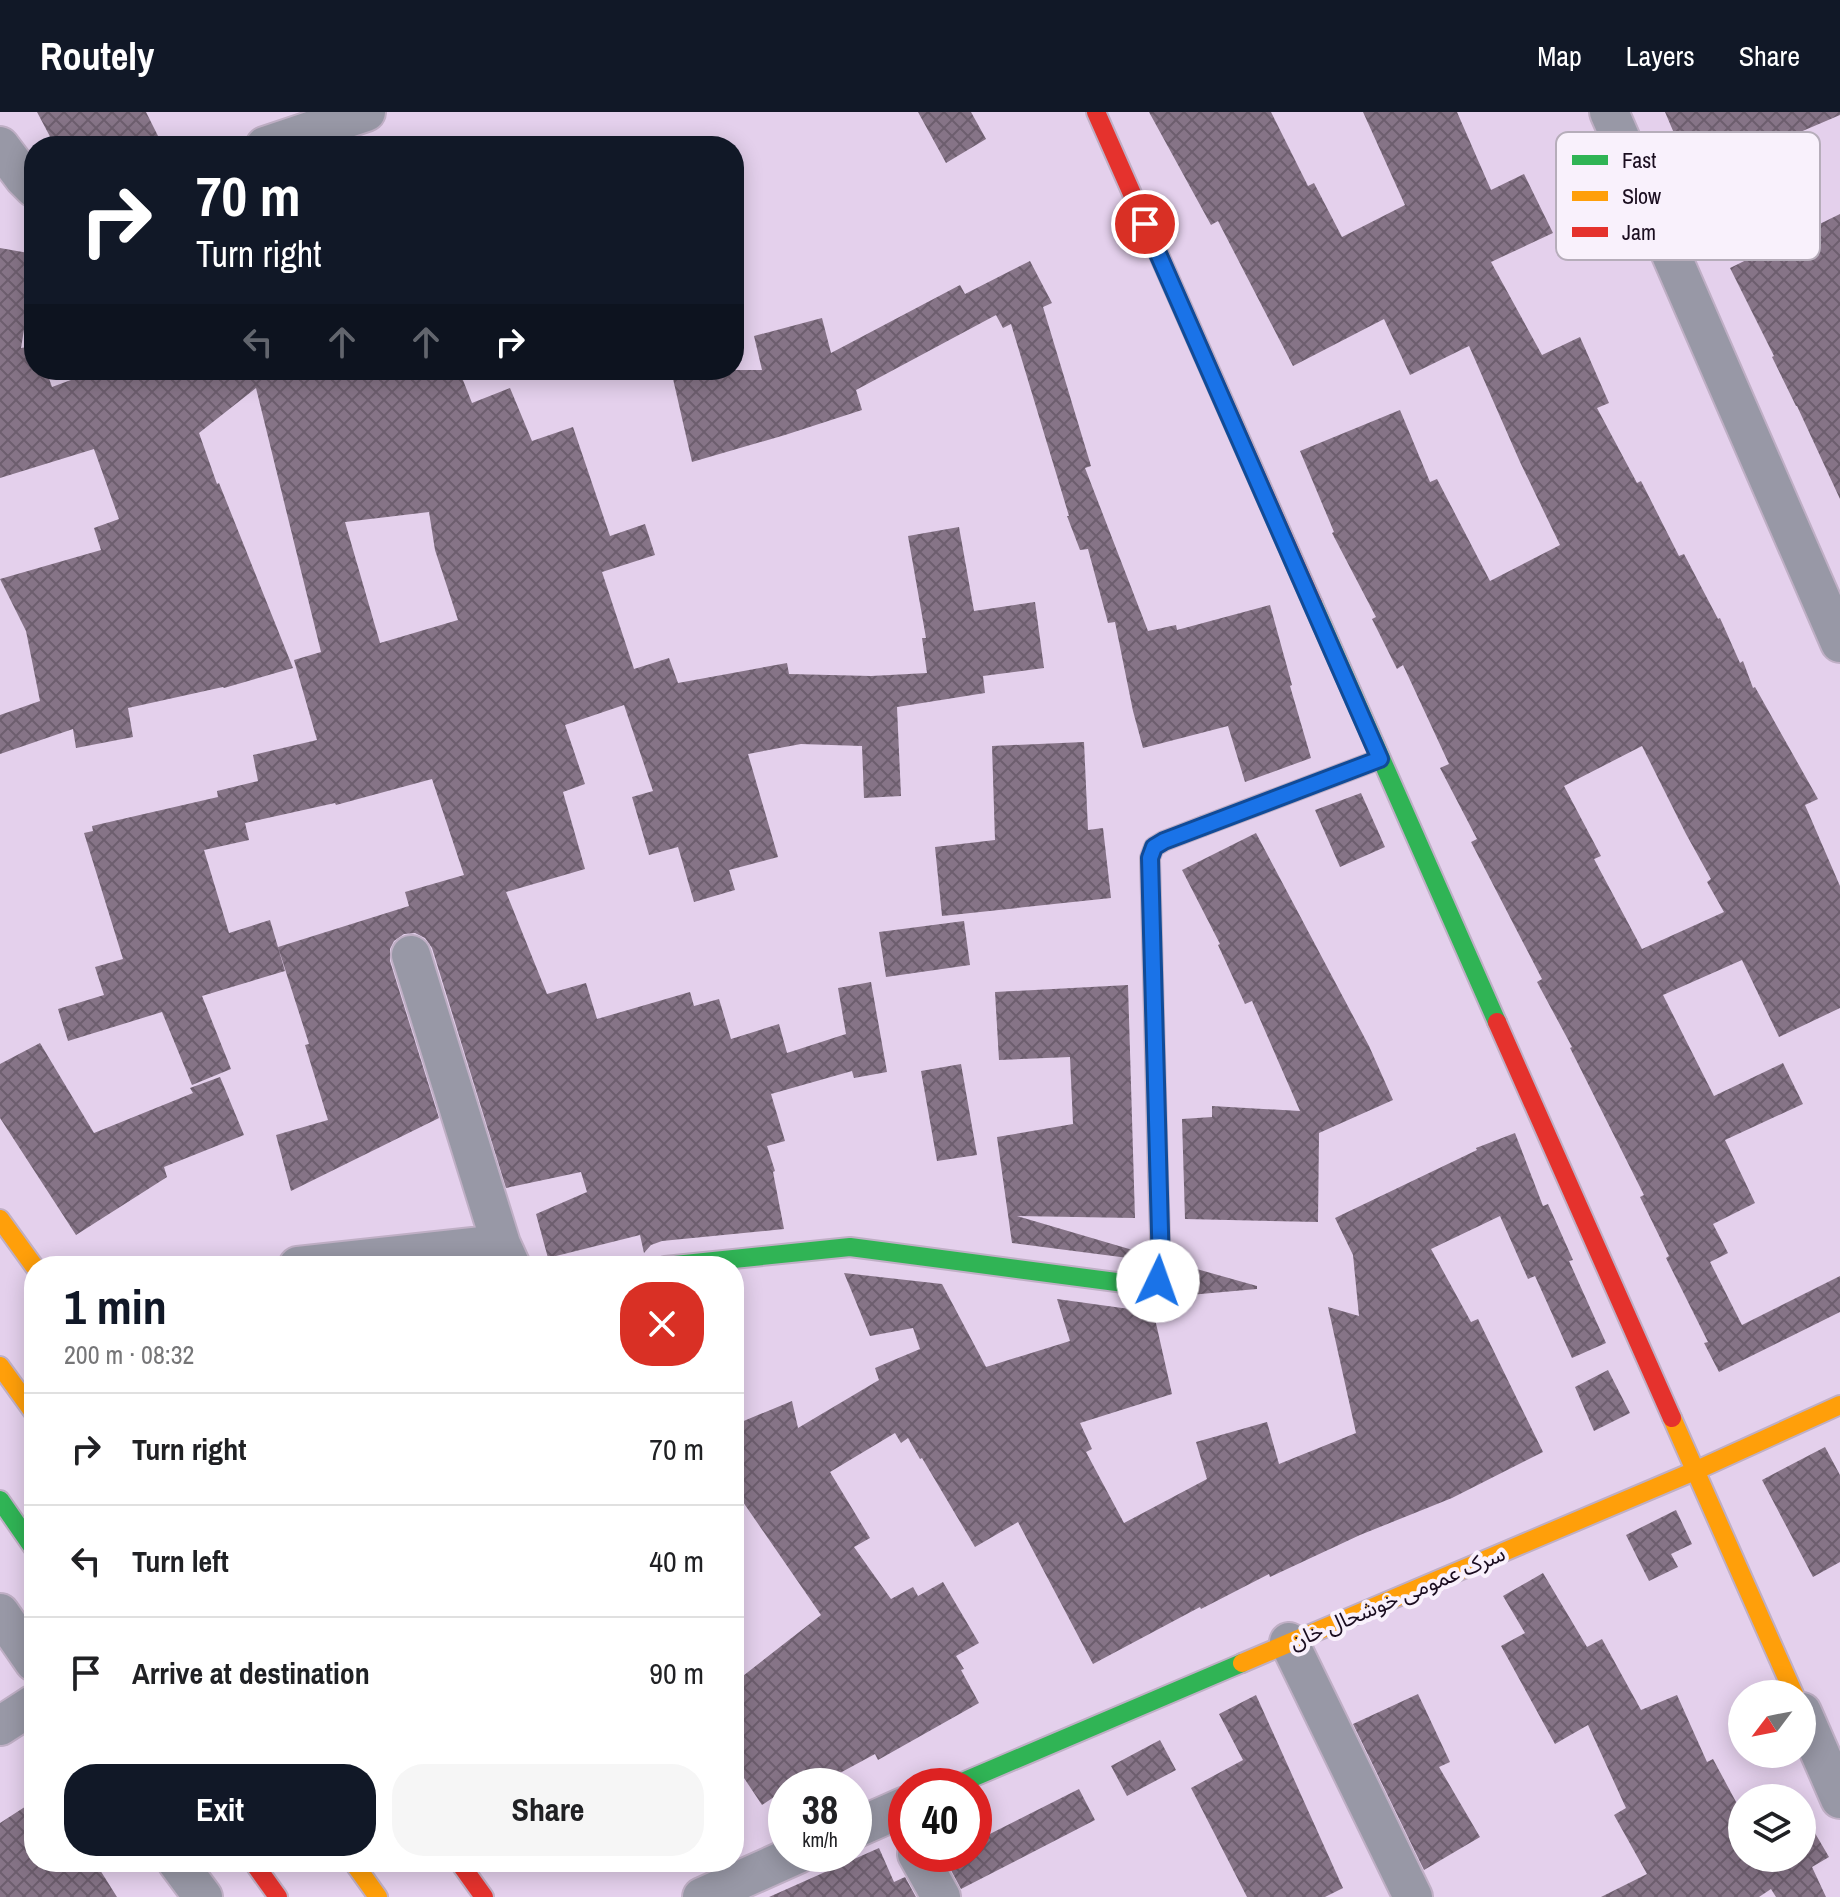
<!DOCTYPE html>
<meta charset="utf-8">
<style>
body{margin:0;font-family:"Archivo Narrow","Noto Sans Arabic",sans-serif;background:#f6f6f6;color:#202124;height:100vh;display:flex;flex-direction:column;font-size:30px;white-space:nowrap}
*{box-sizing:border-box;margin:0}
p{font-size:26px;color:#757577}
.icon{flex:none;width:44px;height:44px;fill:none;stroke:currentColor;stroke-width:2;stroke-linecap:round;stroke-linejoin:round}
.map{position:relative;flex:1;overflow:hidden}
.sheet{position:absolute;left:24px;top:1144px;width:720px;height:616px;display:flex;flex-direction:column;background:#fff;border-radius:32px;box-shadow:0 4px 20px #0003}
.sheet>*{flex:none}
.top-card{position:absolute;left:24px;top:24px;width:720px;height:244px;border-radius:32px;box-shadow:0 4px 20px #0003;background:#111827;color:#fff;overflow:hidden}
.needle{width:52px;rotate:238deg}
.fabs{position:absolute;left:1728px;top:1568px;display:grid;gap:16px}
.fabs a{display:grid;place-items:center;width:88px;height:88px;border-radius:50%;background:#fff;box-shadow:0 4px 20px #0003;font-size:40px}
.speed{position:absolute;left:768px;top:1656px;display:flex;gap:16px;font-size:40px;font-weight:700;text-align:center}
.speed>*{display:grid;place-content:center;width:104px;height:104px;border-radius:50%;background:#fff;box-shadow:0 4px 20px #0003;line-height:1}
.speed small{font-size:20px;font-weight:400}
.speed .limit{border:12px solid #d22;background:#fff;color:#111}
.pin{position:absolute;display:grid;place-items:center;width:68px;height:68px;color:#fff;margin:-34px;border:4px solid #fff;border-radius:50%;box-shadow:0 2px 8px #0007}
.me{position:absolute;width:88px;margin:-44px;rotate:3deg;stroke-linejoin:round;filter:drop-shadow(0 0 6px #0008)}
.turn{display:flex;align-items:center;gap:28px;height:168px;padding:0 40px;font-size:36px}
.turn .icon{width:104px;height:104px;stroke-width:2.5}
.turn b{display:block;font-size:56px;line-height:68px}
.lanes{display:flex;align-items:center;height:76px;padding:0 40px;background:#0003;justify-content:center;gap:40px;direction:ltr}
.lanes .off{opacity:.35}
.round{display:grid;place-items:center;flex:none;width:84px;height:84px;border-radius:32px;background:#f6f6f6}
.overview{display:flex;align-items:center;justify-content:space-between;height:136px;padding:0 40px}
h1{font-size:48px;font-weight:700;line-height:60px;color:#111827}
.action{display:flex;gap:16px;margin-top:auto;padding:16px 40px}
.action a{flex:1;height:92px;border-radius:32px;background:#111827;color:#fff;font-size:32px;font-weight:700;line-height:92px;text-align:center}
.action a+a{background:#f6f6f6;color:#202124}
ul{padding:0;list-style:none}
li{display:flex;align-items:center;gap:24px;height:112px;padding:0 40px;border-top:2px solid #e0e0e0}
li div{flex:1}
li b{display:block;font-size:30px}
li em{font-style:normal}
header{display:flex;align-items:center;gap:48px;box-sizing:border-box;height:112px;padding:0 40px;background:#111827;color:#fff}
header strong{font-size:38px}
nav{display:flex;gap:44px;margin-inline-start:auto;font-size:28px}
.map>svg:first-child{display:block}
.building{fill:url(#building-cross-hatch);fill-rule:evenodd}
.lines{fill:none;stroke-linecap:round;stroke-linejoin:round}
.street-casing{stroke:#bfafc5;stroke-width:42}
.fast-casing{stroke:#bfafc5;stroke-width:22}
.slow-casing{stroke:#bfafc5;stroke-width:22}
.jam-casing{stroke:#bfafc5;stroke-width:22}
.street{stroke:#9898a6;stroke-width:38}
.fast{stroke:#30b455;stroke-width:18}
.slow{stroke:#ff9f0a;stroke-width:18}
.jam{stroke:#e5322d;stroke-width:18}
.route-casing{stroke:#114b97;stroke-width:20}
.route{stroke:#1a73e8;stroke-width:14}
.labels{text-anchor:middle;stroke-width:8;stroke-linejoin:round;paint-order:stroke}
.street-label{font-size:22px;fill:#1a0d1f;stroke:#f9f1fc}
.key{fill:#f9f1fc;stroke:#b6adba;stroke-width:2}
.key-label{font-size:22px;fill:#1a0d1f}
</style>
<header>
<strong>Routely</strong>
<nav><a>Map</a><a>Layers</a><a>Share</a></nav>
</header>
<div class="map">
<svg width="1840" height="1785" viewBox="0 0 1840 1785">
<defs>
<pattern id="building-cross-hatch" width="8" height="8" patternUnits="userSpaceOnUse" patternTransform="scale(2)"><rect width="8" height="8" fill="#867487"/><path d="M0 0l8 8M0 8l8-8" fill="none" stroke="#6d5e6e"/></pattern>
</defs>
<rect width="100%" height="100%" fill="#e4d0ec"/>
<path class="building" d="M37,0H146L163,34H55Z
M918,0H971L986,27L946,51Z
M1149,0H1271L1308,74L1314,71L1342,125L1405,93L1363,0H1457L1491,78L1524,62L1553,121L1491,150L1542,243L1580,225L1609,291L1597,296L1637,371L1641,369L1679,444L1684,442L1718,507L1720,506L1740,551L1743,549L1753,576L1755,575L1818,687L1805,693L1840,774V896L1779,925L1742,848L1663,883L1714,984L1783,951L1803,992L1725,1028L1755,1091L1713,1112L1728,1141L1710,1150L1742,1213L1840,1164V1200L1719,1260L1704,1231L1708,1230L1666,1146L1669,1144L1640,1085L1644,1083L1570,936L1572,935L1537,870L1542,867L1471,730L1477,727L1440,656L1449,652L1403,553L1397,557L1372,507L1376,505L1332,421L1334,420L1300,339L1400,298L1430,370L1437,367L1490,469L1560,433L1520,350L1469,234L1410,263L1384,207L1293,254L1218,109L1211,113ZM1642,634L1686,722L1711,767L1707,770L1724,800L1642,837L1594,747L1601,744L1564,674Z
M1665,0H1840V3L1693,66Z
M1840,102V387L1797,294H1796L1772,245L1774,244L1730,156Z
M0,136L34,142V157L21,236L34,234V258H46L52,275L98,258H459L472,291L510,276L532,329L573,315L610,424L645,412L655,443L602,460L634,557L669,546L678,571L787,551L789,562L871,564L927,561L922,526H926L908,424L959,415L974,499L1035,490L1044,556L983,564L985,581L897,595L901,684L864,686L862,634L801,632L748,642L778,745L729,758L735,778L694,790L678,735L649,743L632,685L653,679L624,593L565,613L585,672L563,680L585,757L506,780L547,882L586,871L597,907L690,880L694,894L719,887L731,927L779,912L787,941L846,922L838,876L871,870L887,960L854,966L852,959L771,982L785,1029L767,1034L775,1059L773,1060L784,1117L662,1129L651,1133L644,1141L640,1123L548,1146L536,1102L587,1080L581,1060L506,1076L432,836L425,826L415,821L404,822L394,829L390,837V849L439,1006L291,1079L276,1023L328,1008L305,933L309,932L278,835L409,794L405,780L464,763L432,667L336,693L335,691L245,711L249,728L204,738L229,821L270,808L285,859L202,884L231,957L192,973L162,900L68,929L58,897L104,883L95,855L123,847L84,721L93,719L92,714L218,685L217,679L258,669L253,643L317,628L294,548L321,540L256,276L199,321L217,372L219,371L293,556L224,576L223,575L128,596L133,625L76,636L73,617L0,642V603L40,589L26,519L0,467L101,438L94,416L119,407L94,337L0,366ZM429,400L435,438L458,508L380,531L345,410Z
M1030,149L1052,191L1043,195L1091,354L1085,356L1148,519L1176,513L1177,518L1270,493L1292,573L1290,574L1311,646L1245,670L1228,614L1143,636L1133,599L1115,510L1108,511L1088,437L1080,438L1067,404H1069L1011,212L1003,216L996,203L856,278L862,298L785,323L692,350L671,258H762L754,224L822,206L831,241L960,173L965,182Z
M1084,630L1088,718L1103,716L1111,786L942,804L935,735L995,728L992,634Z
M1361,681L1385,735L1340,755L1315,698Z
M1256,721L1369,934L1393,988L1319,1021L1318,1110L1185,1107L1182,1007L1212,1005V994L1300,999L1252,889L1245,892L1218,833L1220,832L1182,758Z
M964,809L970,853L886,865L879,820Z
M1128,873L1135,1106L1017,1104L1136,1139V1147L1012,1131L997,1025L1073,1012L1070,945L999,948L995,880Z
M40,931L94,1021L193,981L190,976L220,965L244,1023L164,1055L167,1065L76,1123L0,1006V952Z
M961,952L977,1043L937,1049L921,959Z
M1515,1021L1543,1094L1548,1092L1573,1148L1569,1149L1606,1231L1572,1246L1535,1164L1528,1167L1500,1104L1431,1137L1471,1210L1478,1207L1543,1340L1452,1386L1360,1423L1270,1465L1269,1462L1201,1497L1200,1495L1093,1552L1018,1410L975,1435L922,1346L920,1347L908,1326L901,1331L895,1321L830,1360L870,1426L854,1435L891,1487L913,1475L918,1484L943,1470L979,1531L956,1544L964,1557L961,1558L979,1591L878,1648L875,1642L827,1668L816,1657L790,1674H786V1677L762,1693L734,1651V1571L821,1503L734,1377V1313L792,1289L798,1316L879,1268L875,1256L920,1237L913,1216L870,1224L844,1161L942,1172L986,1255L1070,1229L1057,1187L1144,1199L1153,1198L1172,1282L1080,1311L1092,1337L1086,1340L1124,1411L1207,1367L1196,1330L1267,1310L1279,1352L1356,1321L1328,1195L1359,1204L1353,1143L1335,1106L1477,1038L1476,1036Z
M1186,1154L1257,1174V1177L1178,1184L1182,1175Z
M1608,1258L1630,1301L1594,1319L1575,1275Z
M1825,1335L1840,1363V1450L1813,1465L1762,1368Z
M1676,1398L1692,1432L1671,1442L1678,1455L1649,1469L1626,1423Z
M1543,1461L1587,1535L1602,1527L1641,1598L1677,1583L1707,1650L1713,1647L1742,1701V1746H1802V1699L1829,1745L1812,1755L1826,1785H1776L1771,1777L1759,1785H1601L1647,1762L1614,1703L1626,1696L1588,1613L1555,1632L1501,1534L1525,1521L1503,1484Z
M1418,1582L1450,1650L1439,1655L1480,1725L1424,1758L1353,1612Z
M1256,1583L1343,1776L1325,1785H1247L1191,1676L1243,1648L1219,1602Z
M1160,1628L1176,1658L1127,1684L1111,1654Z
M1079,1677L1095,1708L961,1777L944,1745L950,1742H974V1730Z
M34,1689V1750H95L117,1785H0V1711Z
M879,1736L894,1770L905,1765L916,1785H769Z"/>
<g class="lines">
<g class="street-casing">
<path id="street" d="M1609,0L1840,531
M0,34L24,66L34,76
M265,34L366,0
M411,843L501,1132
M298,1154L501,1132L511,1154
M0,1501L34,1550
M1289,1530L1413,1785
M1802,1600L1840,1687
M0,1614L34,1592
M854,1717L906,1694
M917,1742L941,1785
M177,1750L203,1785
M702,1785L798,1742"/>
</g>
<g class="fast-casing">
<path id="fast" d="M1313,492L1497,910
M1203,714L1380,647
M665,1154L850,1135L1147,1174L1158,1169L1161,1157L1158,1062
M0,1388L34,1437
M953,1674L1242,1551"/>
</g>
<g class="slow-casing">
<path id="slow" d="M0,1107L34,1154
M0,1254L34,1301
M1672,1306L1794,1582
M1242,1551L1697,1358L1840,1293
M353,1750L378,1785"/>
</g>
<g class="jam-casing">
<path id="jam" d="M1096,0L1313,492
M1497,910L1672,1306
M1158,1062L1150,746L1154,735L1164,729L1203,714
M253,1750L278,1785
M459,1750L484,1785"/>
</g>
<use href="#street" class="street"/>
<use href="#fast" class="fast"/>
<use href="#slow" class="slow"/>
<use href="#jam" class="jam"/>
</g>
<g class="lines">
<g class="route-casing">
<path id="route" d="M1145,112L1380,647L1164,729L1154,735L1150,746L1161,1157L1158,1169"/>
</g>
<use href="#route" class="route"/>
</g>
<g class="labels">
<g class="street-label">
<text transform="translate(1397 1485) rotate(-23)" y="8">سرک عمومی خوشحال خان</text>
</g>
</g>
<rect x="1556" y="20" width="264" height="128" rx="12" class="key"/>
<rect x="1572" y="43" width="36" height="10" fill="#30b455"/>
<rect x="1572" y="79" width="36" height="10" fill="#ff9f0a"/>
<rect x="1572" y="115" width="36" height="10" fill="#e5322d"/>
<g class="key-label">
<text x="1622" y="56">Fast</text>
<text x="1622" y="92">Slow</text>
<text x="1622" y="128">Jam</text>
</g>
</svg>
<div class="fabs">
<a><svg class="needle" viewBox="-14 -14 28 28"><path d="M0-13l5 13h-10z" fill="#e53935"/><path d="M0 13l5-13h-10z" fill="#757577"/></svg></a>
<a><svg class="icon" aria-label="layers" viewBox="0 0 24 24"><path d="M12 4l9 5-9 5-9-5zM3 14l9 5 9-5"/></svg></a>
</div>
<div class="speed"><div>38<small>km/h</small></div><div class="limit">40</div></div>
<div class="pin" style="left:1145px;top:112px;background:#d93025"><svg class="icon" aria-label="arrive" viewBox="0 0 24 24"><path d="M6 21V4h12l-3 4 3 4H6"/></svg></div>
<svg class="me" style="left:1158px;top:1169px" viewBox="-20 -20 40 40"><circle r="19" fill="#fff"/><path d="M0-13L10 11 0 6-10 11z" fill="#1a73e8"/></svg>
<div class="top-card">
<div class="turn"><svg class="icon" aria-label="right" viewBox="0 0 24 24"><path d="M7 20v-9h11M14 6l5 5-5 5"/></svg><div><b>70 m</b>Turn right</div></div>
<div class="lanes"><svg class="icon off" aria-label="left" viewBox="0 0 24 24"><path d="M17 20v-9H6M10 6l-5 5 5 5"/></svg><svg class="icon off" aria-label="ahead" viewBox="0 0 24 24"><path d="M12 20V5M6 11l6-6 6 6"/></svg><svg class="icon off" aria-label="ahead" viewBox="0 0 24 24"><path d="M12 20V5M6 11l6-6 6 6"/></svg><svg class="icon" aria-label="right" viewBox="0 0 24 24"><path d="M7 20v-9h11M14 6l5 5-5 5"/></svg></div>
</div>
<section class="sheet">
<div class="overview"><div><h1>1 min</h1><p>200 m · 08:32</p></div><a class="round" style="background:#d93025;color:#fff"><svg class="icon" aria-label="close" viewBox="0 0 24 24"><path d="M6 6l12 12M18 6L6 18"/></svg></a></div>
<ul>
<li><svg class="icon" aria-label="right" viewBox="0 0 24 24"><path d="M7 20v-9h11M14 6l5 5-5 5"/></svg><div><b>Turn right</b></div><em>70 m</em></li>
<li><svg class="icon" aria-label="left" viewBox="0 0 24 24"><path d="M17 20v-9H6M10 6l-5 5 5 5"/></svg><div><b>Turn left</b></div><em>40 m</em></li>
<li><svg class="icon" aria-label="arrive" viewBox="0 0 24 24"><path d="M6 21V4h12l-3 4 3 4H6"/></svg><div><b>Arrive at destination</b></div><em>90 m</em></li>
</ul>
<div class="action"><a>Exit</a><a>Share</a></div>
</section>
</div>
